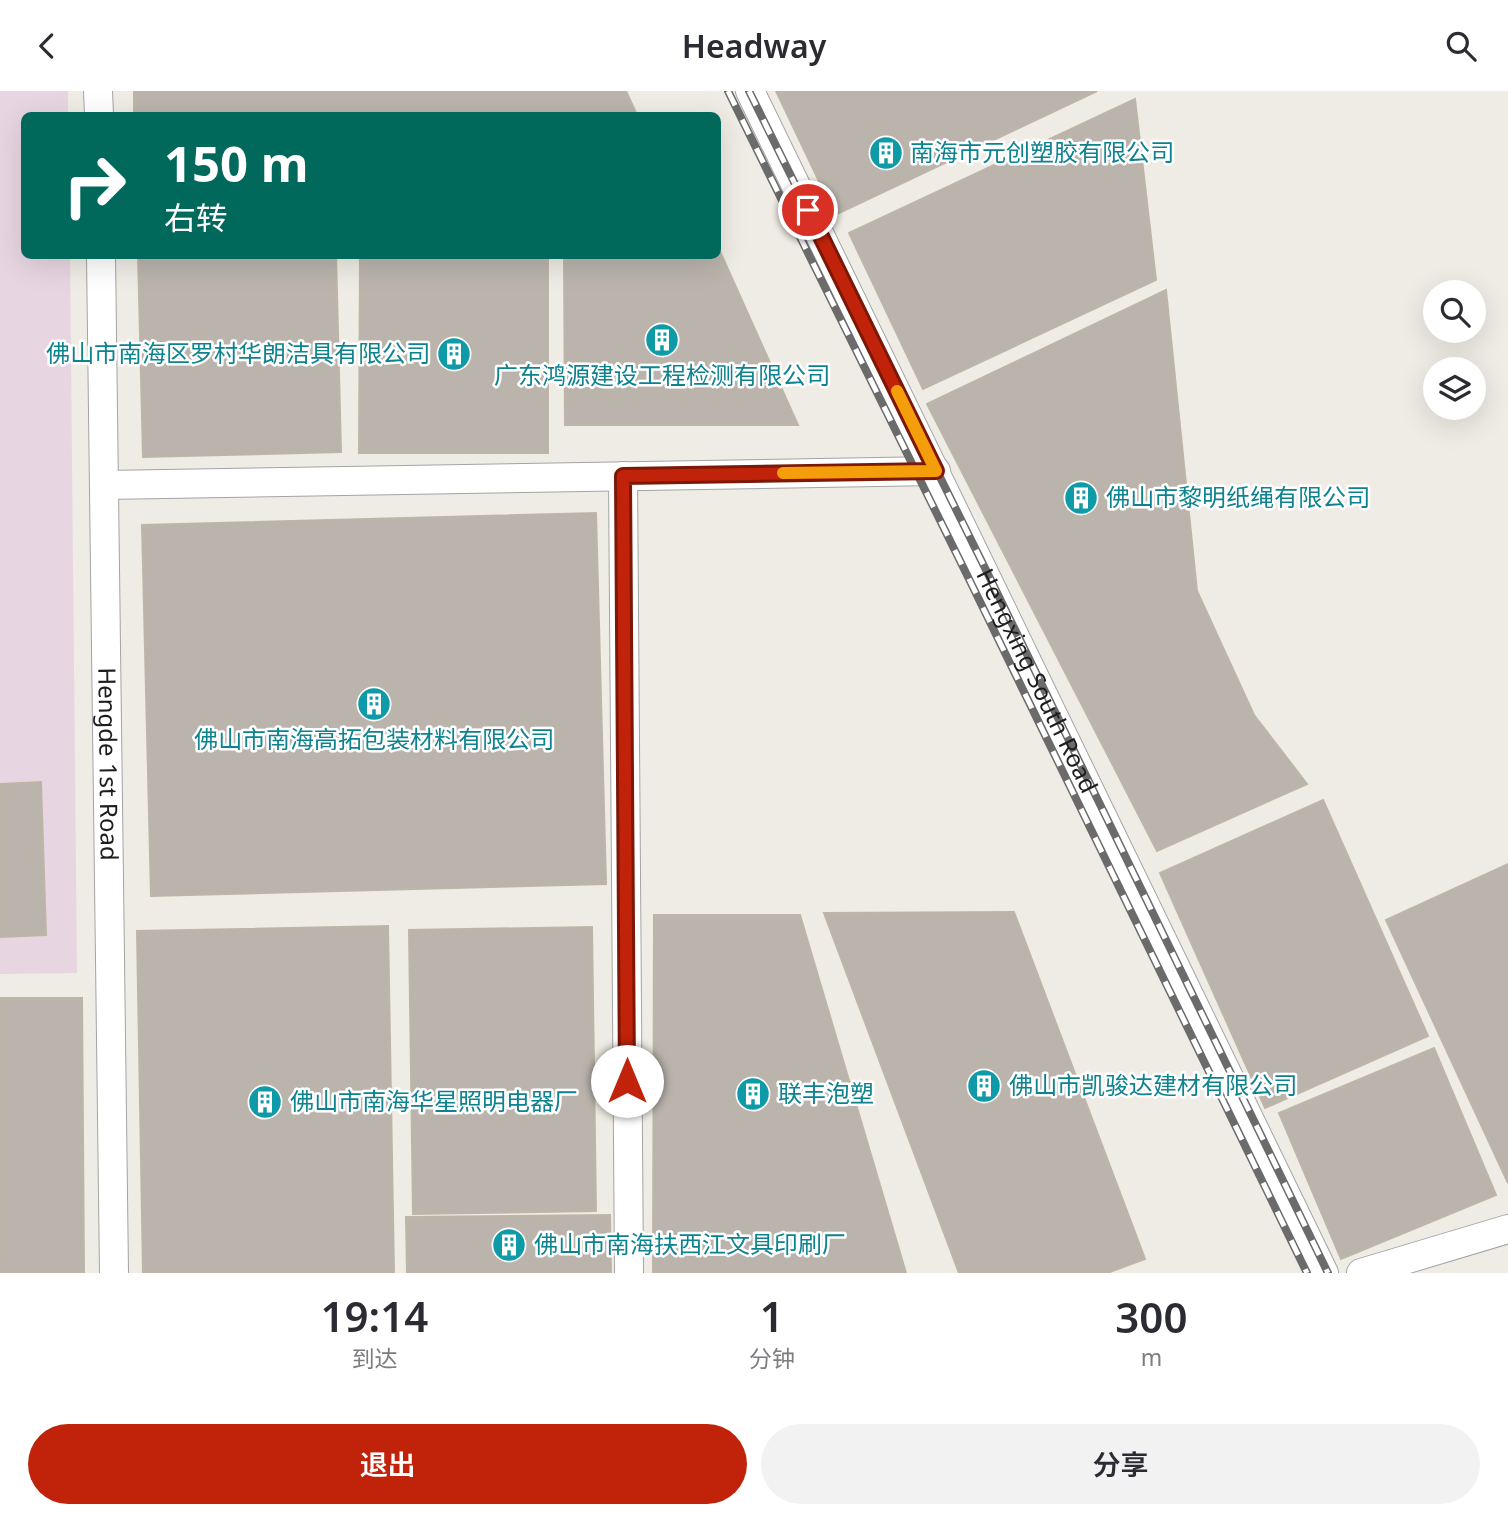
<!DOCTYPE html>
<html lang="zh">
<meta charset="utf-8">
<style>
body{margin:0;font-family:"Noto Sans","Noto Sans SC",sans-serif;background:#f2f2f3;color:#2b2b33;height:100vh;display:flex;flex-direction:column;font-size:26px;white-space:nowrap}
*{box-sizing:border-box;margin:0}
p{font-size:23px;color:#7c7c81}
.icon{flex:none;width:38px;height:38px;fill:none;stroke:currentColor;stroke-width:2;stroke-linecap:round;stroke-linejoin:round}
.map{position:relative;height:1182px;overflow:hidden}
.panel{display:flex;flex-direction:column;background:#fff;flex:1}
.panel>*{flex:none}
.top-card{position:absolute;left:21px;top:21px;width:700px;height:147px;border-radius:10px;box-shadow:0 7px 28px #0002;background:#00695c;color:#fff;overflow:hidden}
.tools{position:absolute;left:1423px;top:189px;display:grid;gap:14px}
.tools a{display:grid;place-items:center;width:63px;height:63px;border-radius:50%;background:#fff;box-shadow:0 7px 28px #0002;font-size:35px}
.pin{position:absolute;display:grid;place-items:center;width:60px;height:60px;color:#fff;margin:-30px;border:4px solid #fff;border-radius:50%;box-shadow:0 2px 7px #0007}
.me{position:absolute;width:77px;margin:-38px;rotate:0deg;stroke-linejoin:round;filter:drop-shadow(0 0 5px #0008)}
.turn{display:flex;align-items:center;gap:24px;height:147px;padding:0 28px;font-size:32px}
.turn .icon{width:91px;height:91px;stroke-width:2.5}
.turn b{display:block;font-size:49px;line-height:60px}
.eta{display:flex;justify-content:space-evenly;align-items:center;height:119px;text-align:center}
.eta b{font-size:42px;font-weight:600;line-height:49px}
.action{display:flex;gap:14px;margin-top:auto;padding:14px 28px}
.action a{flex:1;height:80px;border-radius:42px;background:#c0230a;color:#fff;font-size:28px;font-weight:600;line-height:80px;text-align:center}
.action a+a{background:#f2f2f3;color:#2b2b33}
header{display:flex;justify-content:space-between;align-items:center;height:91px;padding:0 28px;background:#fff;font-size:32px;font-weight:600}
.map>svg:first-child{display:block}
.industrial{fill:#e7d6e1}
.building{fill:#bab4ad;stroke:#bfb5a7;stroke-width:2}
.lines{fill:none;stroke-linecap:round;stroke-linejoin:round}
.street-casing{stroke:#a4a4a4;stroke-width:30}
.street{stroke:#fff;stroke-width:28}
.rail-casing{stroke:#6b6b6b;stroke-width:8}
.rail{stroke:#fff;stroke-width:5;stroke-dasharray:16;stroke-linecap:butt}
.route-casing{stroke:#7d1706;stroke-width:18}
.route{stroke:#c0230a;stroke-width:12}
.slow{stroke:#f59e0b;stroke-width:12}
.labels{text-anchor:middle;stroke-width:5;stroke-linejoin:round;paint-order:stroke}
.culture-label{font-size:24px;fill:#0d838f;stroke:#fff;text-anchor:start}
.street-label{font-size:24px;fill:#1d1d1d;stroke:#fff}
</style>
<header><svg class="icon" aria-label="back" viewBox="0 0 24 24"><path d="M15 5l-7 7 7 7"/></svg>Headway<svg class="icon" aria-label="search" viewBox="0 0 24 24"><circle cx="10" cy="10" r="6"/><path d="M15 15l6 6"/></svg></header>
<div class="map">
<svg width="1508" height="1182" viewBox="0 0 1508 1182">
<rect width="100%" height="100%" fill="#eeece4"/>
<path class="industrial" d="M0,0H68V24H24V164L70,165L77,882L0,883Z"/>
<path class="building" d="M134,0H626L637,24H134Z
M776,0H1097L835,124Z
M1135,8L1156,189L923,298L849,142Z
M718,156L798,334H565L564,164H718Z
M138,164H336L341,361L143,366Z
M360,164H548V362H359Z
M1166,199L1197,500L1254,624L1307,693L1157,760L927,313Z
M596,422L606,793L151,805L142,434Z
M41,691L46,844L0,846V693Z
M1323,709L1428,945L1265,1017L1160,782Z
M1508,773V1092L1386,829Z
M1014,821L1145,1168L1107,1182H959L824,822Z
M654,824H800L906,1182H653Z
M388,835L394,1182H143L137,840Z
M592,836L596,1120L413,1123L409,839Z
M0,907H82L84,1182H0Z
M1434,957L1496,1104L1341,1168L1279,1022Z
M610,1124L611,1182H407L406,1126Z"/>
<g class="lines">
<g class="street-casing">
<g id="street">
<path d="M98,0L99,24"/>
<path id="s1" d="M750,0L1324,1182"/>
<path id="s2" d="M101,164L114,1182"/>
<path d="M623,385L629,1182"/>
<path d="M104,394L936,380"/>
<path d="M1361,1182L1508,1138"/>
</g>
</g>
<use href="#street" class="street"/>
<g class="rail-casing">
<path id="rail" d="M728,0L969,488L1307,1182
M749,0L986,479L1328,1182"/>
</g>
<use href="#rail" class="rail"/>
</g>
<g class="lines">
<g class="route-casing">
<path id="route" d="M627,990L623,385L936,380L808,119"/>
</g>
<use href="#route" class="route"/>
<path class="slow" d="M783,382L936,380L897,300"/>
</g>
<defs>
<g id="building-disc" transform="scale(1.75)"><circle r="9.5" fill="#0f9aa8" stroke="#fff"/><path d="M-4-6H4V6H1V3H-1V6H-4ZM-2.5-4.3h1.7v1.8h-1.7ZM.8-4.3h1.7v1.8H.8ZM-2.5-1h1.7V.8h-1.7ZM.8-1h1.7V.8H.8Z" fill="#fff"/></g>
</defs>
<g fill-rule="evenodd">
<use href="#building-disc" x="886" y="62"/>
<use href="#building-disc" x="662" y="249"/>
<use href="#building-disc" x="454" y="263"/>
<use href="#building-disc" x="1081" y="407"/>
<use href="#building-disc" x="374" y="613"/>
<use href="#building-disc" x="984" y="995"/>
<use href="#building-disc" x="753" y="1003"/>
<use href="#building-disc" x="265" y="1011"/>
<use href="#building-disc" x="509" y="1154"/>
</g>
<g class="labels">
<g class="culture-label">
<text x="910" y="70">南海市元创塑胶有限公司</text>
<text x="430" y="271" text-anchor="end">佛山市南海区罗村华朗洁具有限公司</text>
<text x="662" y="293" text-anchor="middle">广东鸿源建设工程检测有限公司</text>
<text x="1106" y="415">佛山市黎明纸绳有限公司</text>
<text x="374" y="657" text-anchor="middle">佛山市南海高拓包装材料有限公司</text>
<text x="1009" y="1003">佛山市凯骏达建材有限公司</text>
<text x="778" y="1011">联丰泡塑</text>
<text x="290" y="1019">佛山市南海华星照明电器厂</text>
<text x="534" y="1162">佛山市南海扶西江文具印刷厂</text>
</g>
<g class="street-label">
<text dy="8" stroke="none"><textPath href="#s1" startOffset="656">Hengxing South Road</textPath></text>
<text dy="8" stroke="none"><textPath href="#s2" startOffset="509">Hengde 1st Road</textPath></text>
</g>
</g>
</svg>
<div class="tools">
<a><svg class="icon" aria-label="search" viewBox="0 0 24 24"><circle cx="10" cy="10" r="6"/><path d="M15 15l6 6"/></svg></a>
<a><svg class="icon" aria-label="layers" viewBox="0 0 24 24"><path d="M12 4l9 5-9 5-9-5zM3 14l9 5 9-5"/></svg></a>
</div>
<div class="pin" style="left:808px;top:119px;background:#d93025"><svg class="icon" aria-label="arrive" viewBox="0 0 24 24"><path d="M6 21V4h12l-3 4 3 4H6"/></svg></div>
<svg class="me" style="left:627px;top:990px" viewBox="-20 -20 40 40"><circle r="19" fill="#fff"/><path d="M0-13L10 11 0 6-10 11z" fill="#c0230a"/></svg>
<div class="top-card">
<div class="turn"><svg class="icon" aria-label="right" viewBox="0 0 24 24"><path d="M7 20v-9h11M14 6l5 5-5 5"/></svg><div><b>150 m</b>右转</div></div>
</div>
</div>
<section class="panel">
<div class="eta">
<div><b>19:14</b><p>到达</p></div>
<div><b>1</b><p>分钟</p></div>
<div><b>300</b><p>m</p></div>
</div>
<div class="action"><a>退出</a><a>分享</a></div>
</section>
